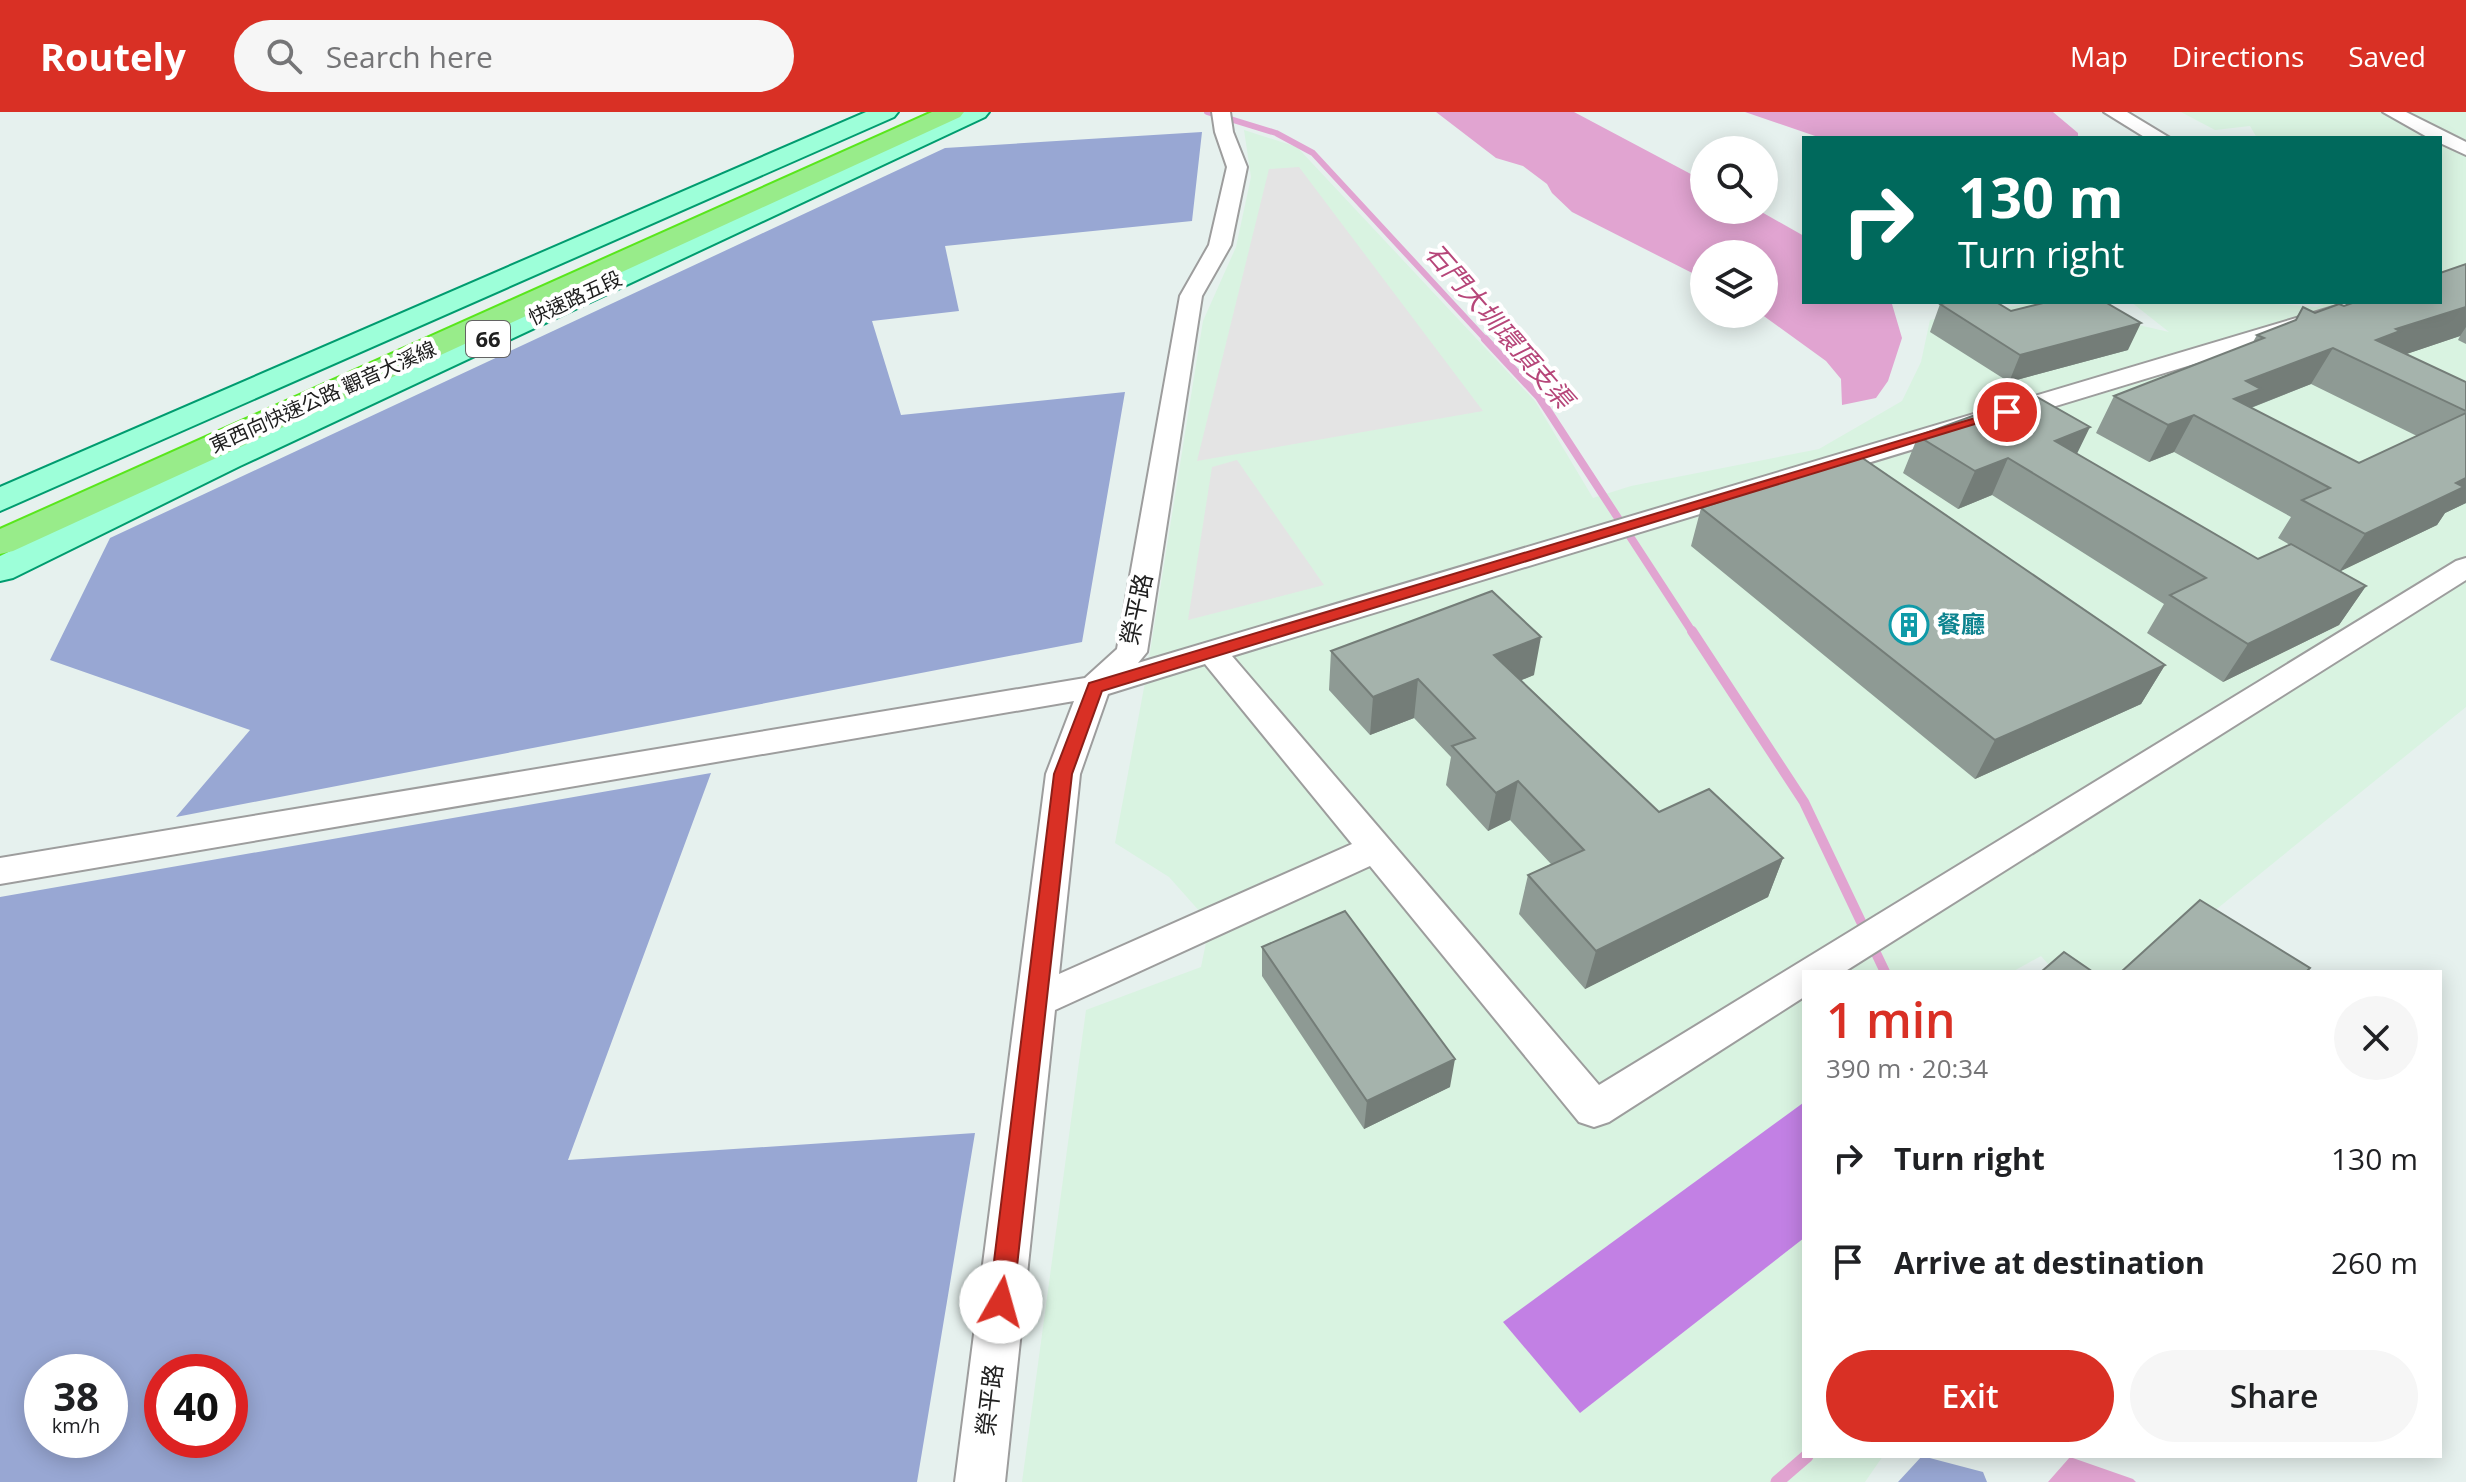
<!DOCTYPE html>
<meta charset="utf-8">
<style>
body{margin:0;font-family:"Open Sans","Noto Sans TC",sans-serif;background:#f6f6f6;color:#202124;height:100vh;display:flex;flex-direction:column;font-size:30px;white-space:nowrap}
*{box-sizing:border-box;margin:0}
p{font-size:26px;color:#757577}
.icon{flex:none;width:44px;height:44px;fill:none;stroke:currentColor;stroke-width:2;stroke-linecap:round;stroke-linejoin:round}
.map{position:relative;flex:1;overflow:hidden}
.drawer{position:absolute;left:1802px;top:858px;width:640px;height:488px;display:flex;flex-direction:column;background:#fff;border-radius:0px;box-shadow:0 4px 20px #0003}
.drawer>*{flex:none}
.banner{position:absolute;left:1802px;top:24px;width:640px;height:168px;border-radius:0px;box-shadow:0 4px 20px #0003;background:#00695c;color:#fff;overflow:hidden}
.tools{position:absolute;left:1690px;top:24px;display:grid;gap:16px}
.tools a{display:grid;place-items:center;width:88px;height:88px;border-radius:50%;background:#fff;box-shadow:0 4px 20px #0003;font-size:40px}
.speed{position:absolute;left:24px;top:1242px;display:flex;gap:16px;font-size:40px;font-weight:700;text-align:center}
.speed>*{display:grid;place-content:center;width:104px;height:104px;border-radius:50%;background:#fff;box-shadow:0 4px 20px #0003;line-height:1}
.speed small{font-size:20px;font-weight:400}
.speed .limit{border:12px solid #d22;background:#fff;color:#111}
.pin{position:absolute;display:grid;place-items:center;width:68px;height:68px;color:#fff;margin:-34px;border:4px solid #fff;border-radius:50%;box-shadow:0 2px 8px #0007}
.me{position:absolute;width:88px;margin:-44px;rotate:7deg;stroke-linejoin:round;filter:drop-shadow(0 0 6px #0008)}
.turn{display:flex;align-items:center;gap:28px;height:168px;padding:0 24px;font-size:36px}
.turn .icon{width:104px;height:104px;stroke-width:2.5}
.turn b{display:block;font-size:56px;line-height:68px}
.round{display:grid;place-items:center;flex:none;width:84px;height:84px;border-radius:42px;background:#f6f6f6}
.summary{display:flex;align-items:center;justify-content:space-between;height:136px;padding:0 24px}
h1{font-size:48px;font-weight:600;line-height:60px;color:#d93025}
.button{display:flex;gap:16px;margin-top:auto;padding:16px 24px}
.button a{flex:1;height:92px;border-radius:48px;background:#d93025;color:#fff;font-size:32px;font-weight:600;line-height:92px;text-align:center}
.button a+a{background:#f6f6f6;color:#202124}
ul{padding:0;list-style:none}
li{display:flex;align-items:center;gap:24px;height:104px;padding:0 24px}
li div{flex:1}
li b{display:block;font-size:30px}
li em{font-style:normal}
header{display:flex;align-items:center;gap:48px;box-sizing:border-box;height:112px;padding:0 40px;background:#d93025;color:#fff}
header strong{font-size:38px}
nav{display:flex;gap:44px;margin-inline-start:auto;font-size:28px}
.search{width:560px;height:72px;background:#f6f6f6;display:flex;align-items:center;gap:20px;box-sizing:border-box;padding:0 28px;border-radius:44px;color:#757577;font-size:30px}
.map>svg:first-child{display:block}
.military{fill:#d9f3e1}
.forest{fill:#98a7d3;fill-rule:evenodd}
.pitch{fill:#c280e4}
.parking{fill:#e4e4e4}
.water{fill:#e1a4d1}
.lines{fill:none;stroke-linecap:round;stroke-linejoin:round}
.stream-far3{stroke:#e1a4d1;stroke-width:6}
.stream-far2{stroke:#e1a4d1;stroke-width:8}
.stream-far1{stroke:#e1a4d1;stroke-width:10}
.stream{stroke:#e1a4d1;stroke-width:13}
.minor-casing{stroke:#9d9d9d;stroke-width:4}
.major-casing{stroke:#009c6f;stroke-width:4}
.highway-casing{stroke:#59e61c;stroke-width:4}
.minor{fill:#fff;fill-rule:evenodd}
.major{fill:#9dffd9;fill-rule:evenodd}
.highway{fill:#98ec8a;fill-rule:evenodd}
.wall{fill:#8e9a94;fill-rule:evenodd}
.shaded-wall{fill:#747d78}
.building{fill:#a5b3ac;stroke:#747d78;stroke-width:2}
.route{fill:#d93025;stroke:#8d1f18;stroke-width:2}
.labels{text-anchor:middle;stroke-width:8;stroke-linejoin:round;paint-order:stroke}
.far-street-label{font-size:20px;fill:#202020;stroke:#fff}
.shield{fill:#fff;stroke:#636363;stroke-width:2}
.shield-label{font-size:22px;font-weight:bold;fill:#202020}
.street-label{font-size:24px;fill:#202020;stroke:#fff}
.culture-label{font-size:24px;font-weight:bold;fill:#0d838f;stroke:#fff;text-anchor:start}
.water-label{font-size:26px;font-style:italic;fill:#b64679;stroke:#fff}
</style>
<header>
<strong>Routely</strong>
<div class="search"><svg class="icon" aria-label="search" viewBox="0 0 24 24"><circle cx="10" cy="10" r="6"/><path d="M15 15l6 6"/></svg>Search here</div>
<nav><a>Map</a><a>Directions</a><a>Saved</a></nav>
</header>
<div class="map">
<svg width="2466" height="1370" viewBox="0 0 2466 1370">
<rect width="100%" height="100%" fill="#e6f1ee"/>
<path class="military" d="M2181,0H2466V595L2139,860H2055L2041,844L2012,860H1804V1344H1883L1865,1370H1022L1086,898L1201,855L1210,811L1169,765L1115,731L1146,565L1203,209L1236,135L1251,65L1244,18L1297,35L1535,289L1593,386L1631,374L1819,337L1902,289L1921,250L1930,208L2038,190L2169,220L2131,190H2247L2317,195L2329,190H2440V26H2257L2250,14L2215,18Z"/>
<path class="forest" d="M1202,20L1192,109L945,134L959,199L872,209L901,303L1125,280L1082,530L176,705L250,618L50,548L110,426L945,36Z
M711,661L568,1048L975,1021L917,1370H0V785ZM42,1260H110V1328H42ZM162,1260H230V1328H162Z
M1922,1344L1983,1360L1987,1370H1898Z"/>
<path class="pitch" d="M1803,991L1804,1126L1580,1301L1503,1210Z"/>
<path class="parking" d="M1299,55L1483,299L1197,349L1269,57Z
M1237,348L1324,473L1188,508L1212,355Z"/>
<path class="water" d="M1436,0H1574L1704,69V98H1758L1804,124V190L1892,192L1902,226L1888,269L1876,286L1842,293L1841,267L1826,249L1761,202H1764V142H1704V167L1572,100L1552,81L1547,72L1523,54L1496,46Z
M1745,0H2053L2078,21V26H1821Z
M2070,1345L2133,1367L2136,1370H2048Z"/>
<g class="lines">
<path class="stream-far3" d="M1207,0L1276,21L1313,41L1487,229"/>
<path class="stream-far2" d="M1485,227L1539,285L1693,521"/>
<path class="stream-far1" d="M1692,519L1804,690L1885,860"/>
<path class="stream" d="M1777,1370L1807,1344"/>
<g class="minor-casing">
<path id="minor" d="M1212,0H1230L1233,20L1247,55L1231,133L1202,184L1147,540L1138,551L2350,190H2385L2382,195L1232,544L1599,973L2456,449L2466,446V468L1844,860H1804V885L1609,1010L1594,1015L1579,1010L1370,754L1055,898L1005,1370H955L1046,662L1074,589L0,772V746L1085,566L1117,537L1180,184L1209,133L1227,55L1215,20ZM1205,552L1352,732L1059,862L1080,662L1108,582Z
M2104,0H2127L2170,26H2146Z
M2383,0H2406L2466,30V43L2440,31V26H2429Z"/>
</g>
<g class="major-casing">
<path id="major" d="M866,0H898L894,5L0,399V375Z
M957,0H989L985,5L240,354L13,466L0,469V444L216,340Z"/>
</g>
<g class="highway-casing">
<path id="highway" d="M932,0H964L960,5L13,439L0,442V417Z"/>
</g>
<use href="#minor" class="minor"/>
<use href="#major" class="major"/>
<use href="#highway" class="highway"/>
</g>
<path class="wall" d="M2466,152V232L2458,228L2460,224L2406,242L2466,270V391L2445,401L2437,413L2340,459L2366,474L2339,513L2223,570L2147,521L2164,492L1992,383L1958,397L1903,361L1918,324L2077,342L2258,447L2290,433L2278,426L2291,405L2174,340L2149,350L2096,321L2114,284L2253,230L2257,223L2295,208L2303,195L2315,201L2344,194ZM2311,272L2417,324L2359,351L2251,296Z
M1940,192L2011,199L2128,238L2009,270L1930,220Z
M1701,396L2165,553L2141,592L1975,667L1691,434Z
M1331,539L1534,563L1521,568L1659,700L1783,746L1768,785L1585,877L1519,802L1528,763L1551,752L1510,708L1488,719L1446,673L1451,645L1414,606L1370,623L1329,578Z
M1262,835L1450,975L1364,1017L1262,864Z"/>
<path class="shaded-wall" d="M2466,195V215L2460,224L2380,251L2376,228L2396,217Z
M2141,211L2128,238L2009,270L2020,243Z
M2333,236L2311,272L2250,296L2218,316L2246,269Z
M2194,303L2174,340L2149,350L2168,313Z
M2090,315L2072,352L2055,329Z
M2008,346L1992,383L1958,397L1975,359Z
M2466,366V391L2445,401L2437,413L2339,460L2365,422Z
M2366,474L2339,513L2223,570L2248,532Z
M1541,525L1534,563L1488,582L1494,543Z
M2165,553L2141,592L1975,667L1995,628Z
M1418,567L1414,606L1370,623L1373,585Z
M1518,669L1510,708L1488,719L1496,681Z
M1783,746L1768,785L1585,877L1596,839Z
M1455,947L1450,975L1364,1017L1367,989Z"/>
<path class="building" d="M2466,152V195L2396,217L2400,219L2376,228L2466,270V299L2333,236L2246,269L2261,277L2234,287L2359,351L2466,301V366L2456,371L2464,375L2365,422L2302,388L2330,376L2194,303L2168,313L2114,284L2264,226L2257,223L2296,208L2303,195L2315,201L2339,192L2344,194L2355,190H2440V161Z
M1950,190H1996L2011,199L2047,190H2105L2141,211L2020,243L1940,192Z
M2032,282L2090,315L2055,329L2258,447L2291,432L2366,474L2248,532L2170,483L2206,466L2008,346L1975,359L1918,324Z
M1858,343L2165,553L1995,628L1701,396Z
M1492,479L1541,525L1494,543L1659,700L1709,677L1783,746L1596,839L1528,763L1584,738L1518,669L1496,681L1452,634L1475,626L1418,567L1373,585L1331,539Z
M2200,788L2310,856L2306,860H2121Z
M1345,799L1455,947L1367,989L1262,835Z
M2064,840L2093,860H2041Z"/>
<path class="route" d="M2002,298L2014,300L1102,579L1072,662L1013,1190L1010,1198L1001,1201L992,1198L989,1190L1054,662L1089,571Z"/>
<defs>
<g id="building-ring" transform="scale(2)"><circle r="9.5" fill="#fff" stroke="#0f9aa8" stroke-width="1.5"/><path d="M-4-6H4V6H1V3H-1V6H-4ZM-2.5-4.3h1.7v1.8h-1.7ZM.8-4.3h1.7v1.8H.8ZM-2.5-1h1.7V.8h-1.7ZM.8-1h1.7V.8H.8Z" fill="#0f9aa8"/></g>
</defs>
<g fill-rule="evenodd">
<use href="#building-ring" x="1909" y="513"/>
</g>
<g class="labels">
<g class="far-street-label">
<text transform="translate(575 186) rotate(-25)" y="7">快速路五段</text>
<text transform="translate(323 285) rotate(-24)" y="7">東西向快速公路 觀音大溪線</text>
</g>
<rect class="shield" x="466" y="209" width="44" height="36" rx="6"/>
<g class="shield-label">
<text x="488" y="235">66</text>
</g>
<g class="street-label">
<text transform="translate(1137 497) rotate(-78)" y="8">榮平路</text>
<text transform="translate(990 1288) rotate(-83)" y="8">榮平路</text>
</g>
<g class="culture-label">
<text x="1937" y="521">餐廳</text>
</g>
<g class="water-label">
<text transform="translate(1499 214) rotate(49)" y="9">石門大圳環頂支渠</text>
</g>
</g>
</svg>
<div class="tools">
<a><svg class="icon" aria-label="search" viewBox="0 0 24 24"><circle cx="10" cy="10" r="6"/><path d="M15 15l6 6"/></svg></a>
<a><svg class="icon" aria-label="layers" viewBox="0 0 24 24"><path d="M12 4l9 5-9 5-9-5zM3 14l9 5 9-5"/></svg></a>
</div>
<div class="speed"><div>38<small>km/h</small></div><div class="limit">40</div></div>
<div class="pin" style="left:2007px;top:300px;background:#d93025"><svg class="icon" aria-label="arrive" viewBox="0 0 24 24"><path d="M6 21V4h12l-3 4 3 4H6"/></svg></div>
<svg class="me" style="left:1001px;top:1190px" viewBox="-20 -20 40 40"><circle r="19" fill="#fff"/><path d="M0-13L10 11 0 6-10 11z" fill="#d93025"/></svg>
<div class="banner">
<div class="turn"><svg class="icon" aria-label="right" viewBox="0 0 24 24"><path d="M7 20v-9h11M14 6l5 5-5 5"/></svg><div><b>130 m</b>Turn right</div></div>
</div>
<section class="drawer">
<div class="summary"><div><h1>1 min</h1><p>390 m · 20:34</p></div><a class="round"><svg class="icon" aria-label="close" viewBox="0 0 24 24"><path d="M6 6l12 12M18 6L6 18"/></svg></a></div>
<ul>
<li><svg class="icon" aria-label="right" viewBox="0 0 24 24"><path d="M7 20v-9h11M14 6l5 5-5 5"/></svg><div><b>Turn right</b></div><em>130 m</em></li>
<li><svg class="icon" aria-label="arrive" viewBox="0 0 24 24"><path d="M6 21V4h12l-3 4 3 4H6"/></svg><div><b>Arrive at destination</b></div><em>260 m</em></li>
</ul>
<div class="button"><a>Exit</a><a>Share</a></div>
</section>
</div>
